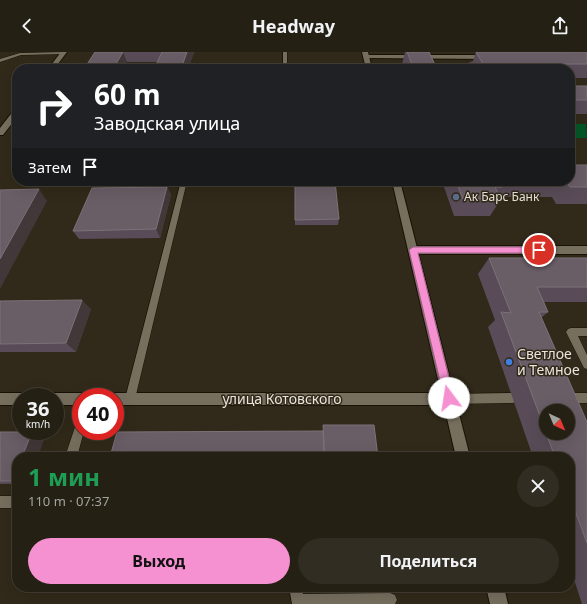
<!DOCTYPE html>
<html lang="ru">
<meta charset="utf-8">
<style>
body{margin:0;font-family:"Noto Sans",sans-serif;background:#312d22;color:#f1f3f6;height:100vh;display:flex;flex-direction:column;font-size:15px;white-space:nowrap}
*{box-sizing:border-box;margin:0}
p{font-size:13px;color:#a3a3a0}
.icon{flex:none;width:22px;height:22px;fill:none;stroke:currentColor;stroke-width:2;stroke-linecap:round;stroke-linejoin:round}
.map{position:relative;flex:1;overflow:hidden}
.details{position:absolute;left:12px;top:400px;width:563px;height:140px;display:flex;flex-direction:column;background:#252014;border-radius:16px;box-shadow:0 4px 16px #0002,0 0 0 1px #423e34}
.details>*{flex:none}
.guide{position:absolute;left:12px;top:12px;width:563px;height:122px;border-radius:16px;box-shadow:0 4px 16px #0002,0 0 0 1px #423e34;background:#202124;color:#fff;overflow:hidden}
.needle{width:26px;rotate:136deg}
.tools{position:absolute;left:539px;top:352px;display:grid;gap:8px}
.tools a{display:grid;place-items:center;width:36px;height:36px;border-radius:50%;background:#252014;box-shadow:0 4px 16px #0002,0 0 0 1px #423e34;font-size:20px}
.speed{position:absolute;left:12px;top:336px;display:flex;gap:8px;font-size:20px;font-weight:700;text-align:center}
.speed>*{display:grid;place-content:center;width:52px;height:52px;border-radius:50%;background:#252014;box-shadow:0 4px 16px #0002,0 0 0 1px #423e34;line-height:1}
.speed small{font-size:10px;font-weight:400}
.speed .limit{border:6px solid #d22;background:#fff;color:#111}
.pin{position:absolute;display:grid;place-items:center;width:34px;height:34px;color:#fff;margin:-17px;border:2px solid #fff;border-radius:50%;box-shadow:0 1px 4px #0007}
.me{position:absolute;width:44px;margin:-22px;rotate:346deg;stroke-linejoin:round;filter:drop-shadow(0 0 3px #0008)}
.turn{display:flex;align-items:center;gap:14px;height:84px;padding:0 16px;font-size:18px}
.turn .icon{width:52px;height:52px;stroke-width:2.5}
.turn b{display:block;font-size:28px;line-height:34px}
.then{display:flex;align-items:center;height:38px;padding:0 16px;background:#0003;gap:8px;font-size:15px}
.round{display:grid;place-items:center;flex:none;width:42px;height:42px;border-radius:21px;background:#312d22}
.summary{display:flex;align-items:center;justify-content:space-between;height:68px;padding:0 16px}
h1{font-size:24px;font-weight:700;line-height:30px;color:#1e9e55}
.button{display:flex;gap:8px;margin-top:auto;padding:8px 16px}
.button a{flex:1;height:46px;border-radius:24px;background:#f590d1;color:#111;font-size:16px;font-weight:700;line-height:46px;text-align:center}
.button a+a{background:#312d22;color:#f1f3f6}
header{display:flex;justify-content:space-between;align-items:center;height:52px;padding:0 16px;background:#252014;font-size:18px;font-weight:700}
.map>svg:first-child{display:block}
.green{fill:#045729}
.lines{fill:none;stroke-linecap:round;stroke-linejoin:round}
.service-casing{stroke:#191204;stroke-width:1}
.minor-casing{stroke:#191204;stroke-width:2}
.tertiary-casing{stroke:#191204;stroke-width:2}
.service{fill:#776f5e;fill-rule:evenodd}
.minor{fill:#776f5e;fill-rule:evenodd}
.tertiary{fill:#776f5e;fill-rule:evenodd}
.wall{fill:#594c58}
.shaded-wall{fill:#423839}
.building{fill:#695d66;stroke:#7d7278}
.route{fill:#f590d1;stroke:#9f5e88}
.service-dot{fill:#5c6f8a;stroke:#312a1a;stroke-width:1.5}
.shop-dot{fill:#3f7fe0;stroke:#312a1a;stroke-width:1.5}
.labels{text-anchor:middle;stroke-width:3;stroke-linejoin:round;paint-order:stroke}
.far-poi-label{font-size:12px;fill:#eae5db;stroke:#312a1a;text-anchor:start}
.poi-label{font-size:14px;fill:#eae5db;stroke:#312a1a;text-anchor:start}
.street-label{font-size:14px;fill:#eae5db;stroke:#312a1a}
</style>
<header><svg class="icon" aria-label="back" viewBox="0 0 24 24"><path d="M15 5l-7 7 7 7"/></svg>Headway<svg class="icon" aria-label="share" viewBox="0 0 24 24"><path d="M12 15V3M7 8l5-5 5 5M5 13v7h14v-7"/></svg></header>
<div class="map">
<svg width="587" height="552" viewBox="0 0 587 552">
<rect width="100%" height="100%" fill="#312a1a"/>
<path class="green" d="M570,72H586L587,86H570Z"/>
<g class="lines">
<g class="service-casing">
<path id="service" d="M65,0V1L63,2L21,3L0,10V7L20,1Z
M283,0H287V17H283Z
M181,129H187L135,347L134,350L130,352L126,350L125,347Z
M571,276H587V284H578L587,303V317L584,316L566,280L568,277Z
M513,341L517,343L518,346L517,349L513,351L449,352L445,350L444,347L445,344L449,342Z
M564,341H587V351H564L560,349L559,346L560,343Z
M81,368V379H84L77,405H65L77,369Z
M0,444H17V456H0Z
M289,535H303V542L390,541L395,543L397,548L395,552H292Z"/>
</g>
<g class="minor-casing">
<path id="minor" d="M61,0H67L54,17H48Z
M366,3H490L493,5L490,7L364,6L363,5Z
M14,58H17V65L3,83H0V76Z
M413,194H587V202H413L408,198Z
M0,341H21L27,345H21V353H0Z
M55,341H81L87,345H81V353H55V345H49Z
M115,341H449L454,342L456,347L454,352L449,353H115V345H109Z"/>
</g>
<g class="tertiary-casing">
<path id="tertiary" d="M362,0H368L372,17H366Z
M392,129H400L470,405H456Z
M486,535H504L508,552H490Z"/>
</g>
<use href="#service" class="service"/>
<use href="#minor" class="minor"/>
<use href="#tertiary" class="tertiary"/>
</g>
<path class="wall" d="M95,0H194L188,17L157,10H127Z
M405,0H429L437,17H403L402,12Z
M476,0H587V26H570V17H473L471,14H467L468,11L473,9Z
M570,34H587V62H570Z
M587,113V152H556L552,145H500L501,147L490,164H454L442,129H570Z
M295,129L339,167L338,173H295Z
M167,135L171,143L160,186L79,187L73,179Z
M489,206H587V250H544L548,260L541,266L587,370V552H582L570,515V405H533L488,275L495,268L478,222Z
M0,249L91,257L76,300H0Z
M0,380H32L45,385L17,405V432H0Z"/>
<path class="shaded-wall" d="M123,0L127,10L123,17H113Z
M187,0H194L188,17H181Z
M167,135L171,143L160,186L156,177Z
M39,137L47,149L0,237V207Z
M82,248L91,257L76,300L66,291Z
M32,380L45,385L38,405H22Z
M17,419V430L13,429Z"/>
<path class="building" d="M95,0H123L113,17H84Z
M162,0H187L181,17H154Z
M407,0H429L437,17H414Z
M476,0H587V12H483Z
M570,34H587V48H570Z
M570,113H587V135H570L566,129H570Z
M295,129H335L339,167L295,168Z
M456,129H499L502,135H495L501,147H463Z
M167,135L156,177L73,179L92,136Z
M39,137L0,207V138Z
M489,206H587V235H537L548,260H539L587,370V491L570,445V405H555L546,381H568V359H546V380L501,260L511,261Z
M82,248L66,291L0,292V249Z
M323,373H374L378,405H325Z
M323,379L324,405H110L117,380Z
M0,380H32L22,405H17V419L13,429H0Z"/>
<path class="route" d="M413,195H539L543,198L539,201H418L454,346L453,350L449,351L446,350L444,346L409,198Z"/>
<circle class="service-dot" cx="456" cy="145" r="4"/>
<circle class="shop-dot" cx="509" cy="310" r="4"/>
<g class="labels">
<g class="far-poi-label">
<text x="464" y="149">Ак Барс Банк</text>
</g>
<g class="poi-label">
<text x="517" y="307">Светлое<tspan x="517" dy="16">и Темное</tspan></text>
</g>
<g class="street-label">
<text x="282" y="352">улица Котовского</text>
</g>
</g>
</svg>
<div class="tools">
<a><svg class="needle" viewBox="-14 -14 28 28"><path d="M0-13l5 13h-10z" fill="#e53935"/><path d="M0 13l5-13h-10z" fill="#a3a3a0"/></svg></a>
</div>
<div class="speed"><div>36<small>km/h</small></div><div class="limit">40</div></div>
<div class="pin" style="left:539px;top:198px;background:#d93025"><svg class="icon" aria-label="arrive" viewBox="0 0 24 24"><path d="M6 21V4h12l-3 4 3 4H6"/></svg></div>
<svg class="me" style="left:449px;top:346px" viewBox="-20 -20 40 40"><circle r="19" fill="#fff"/><path d="M0-13L10 11 0 6-10 11z" fill="#f590d1"/></svg>
<div class="guide">
<div class="turn"><svg class="icon" aria-label="right" viewBox="0 0 24 24"><path d="M7 20v-9h11M14 6l5 5-5 5"/></svg><div><b>60 m</b>Заводская улица</div></div>
<div class="then">Затем<svg class="icon" aria-label="arrive" viewBox="0 0 24 24"><path d="M6 21V4h12l-3 4 3 4H6"/></svg></div>
</div>
<section class="details">
<div class="summary"><div><h1>1 мин</h1><p>110 m · 07:37</p></div><a class="round"><svg class="icon" aria-label="close" viewBox="0 0 24 24"><path d="M6 6l12 12M18 6L6 18"/></svg></a></div>
<div class="button"><a>Выход</a><a>Поделиться</a></div>
</section>
</div>
